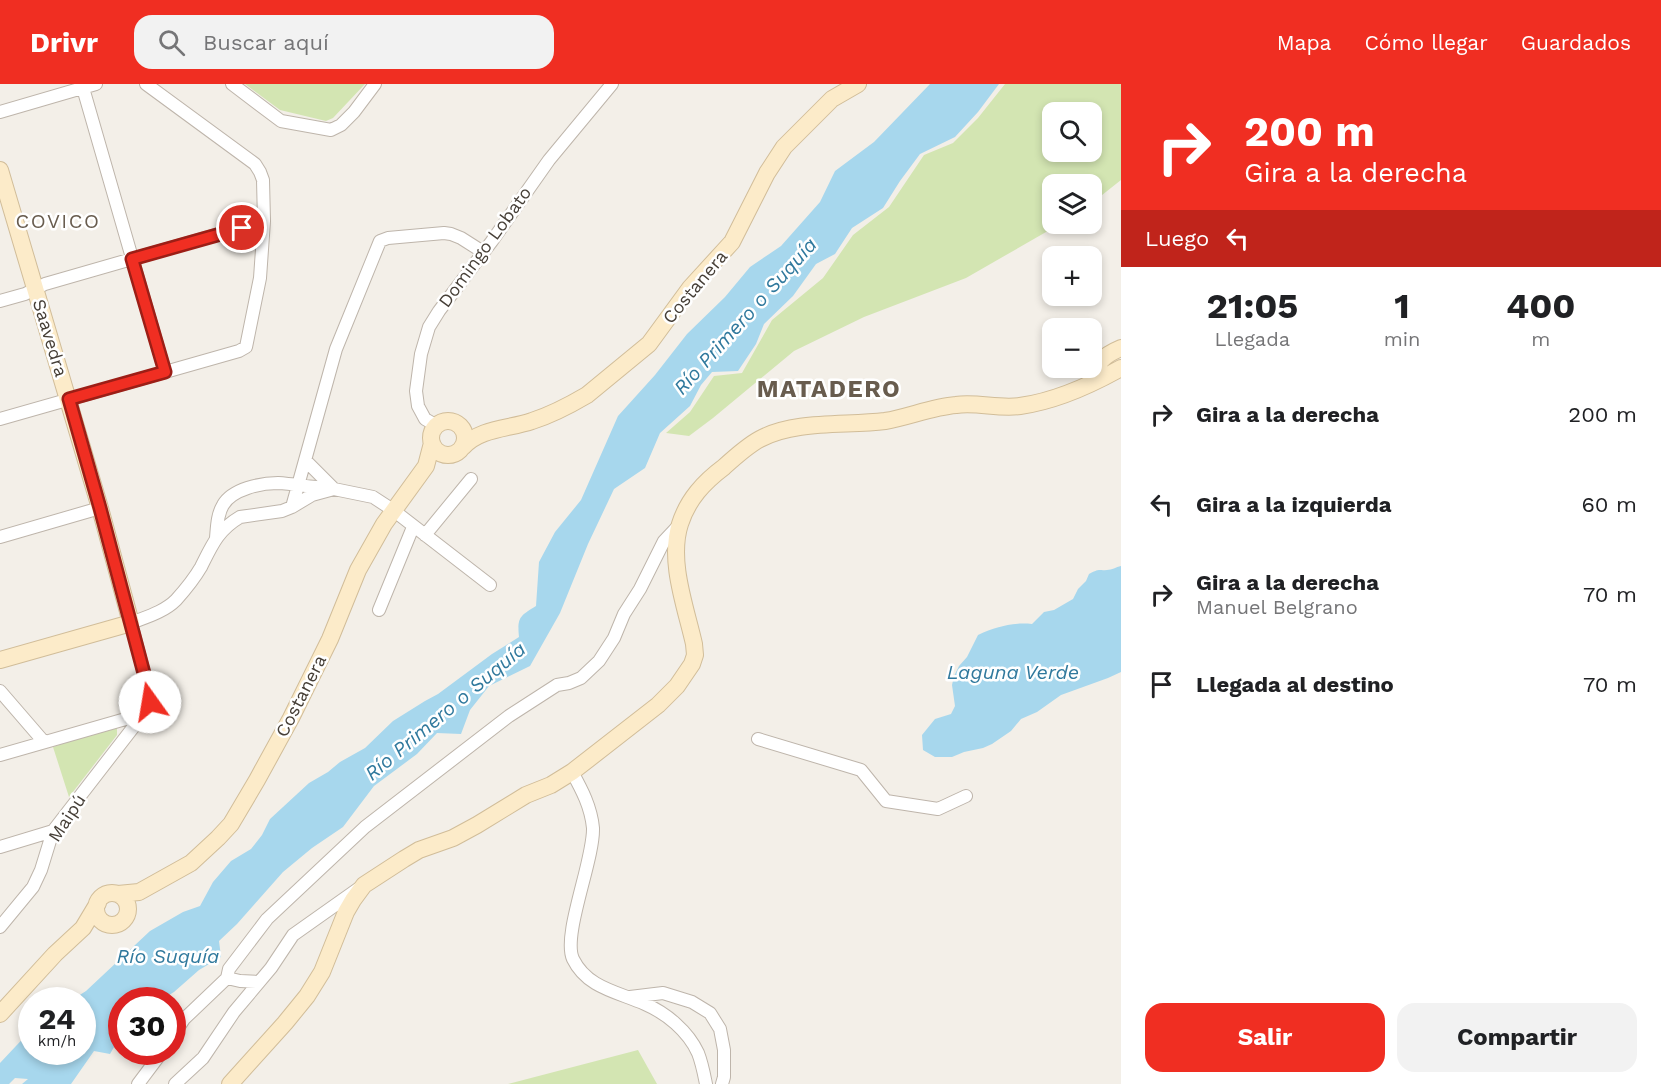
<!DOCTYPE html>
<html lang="es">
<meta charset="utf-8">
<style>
body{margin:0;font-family:"Work Sans",sans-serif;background:#f2f2f2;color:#202124;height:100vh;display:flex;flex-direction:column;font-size:22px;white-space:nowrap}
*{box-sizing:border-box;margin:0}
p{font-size:20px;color:#757577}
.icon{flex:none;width:33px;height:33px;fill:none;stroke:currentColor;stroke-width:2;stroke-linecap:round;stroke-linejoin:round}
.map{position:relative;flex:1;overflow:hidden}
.sheet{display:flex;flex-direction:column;background:#fff;width:540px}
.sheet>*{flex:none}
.guide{background:#f02e22;color:#fff;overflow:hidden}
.fabs{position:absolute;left:1042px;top:18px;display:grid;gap:12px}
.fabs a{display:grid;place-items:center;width:60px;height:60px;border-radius:12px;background:#fff;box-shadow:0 3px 9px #0003;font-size:30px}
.speed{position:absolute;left:18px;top:903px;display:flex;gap:12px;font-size:30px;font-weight:700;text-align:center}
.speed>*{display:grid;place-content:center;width:78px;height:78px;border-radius:50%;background:#fff;box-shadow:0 3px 9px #0003;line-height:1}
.speed small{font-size:15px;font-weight:400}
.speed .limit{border:9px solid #d22;background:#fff;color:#111}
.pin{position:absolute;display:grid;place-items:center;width:51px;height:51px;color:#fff;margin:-26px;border:3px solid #fff;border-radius:50%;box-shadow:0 2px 6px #0007}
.me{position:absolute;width:66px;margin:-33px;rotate:347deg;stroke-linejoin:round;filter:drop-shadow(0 0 4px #0008)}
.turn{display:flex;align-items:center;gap:21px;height:126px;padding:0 24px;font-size:27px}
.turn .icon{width:78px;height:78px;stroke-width:2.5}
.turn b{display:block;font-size:42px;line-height:51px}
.then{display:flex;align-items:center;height:57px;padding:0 24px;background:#0003;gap:12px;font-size:22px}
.eta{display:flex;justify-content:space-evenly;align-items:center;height:102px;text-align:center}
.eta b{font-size:36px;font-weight:700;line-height:42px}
.button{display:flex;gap:12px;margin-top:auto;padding:12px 24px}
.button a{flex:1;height:69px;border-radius:18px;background:#f02e22;color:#fff;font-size:24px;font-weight:700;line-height:69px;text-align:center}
.button a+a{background:#f2f2f2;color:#202124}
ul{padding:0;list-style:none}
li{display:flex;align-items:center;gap:18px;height:90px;padding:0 24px}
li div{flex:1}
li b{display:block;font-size:22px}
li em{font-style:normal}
header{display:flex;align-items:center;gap:36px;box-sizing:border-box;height:84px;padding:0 30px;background:#f02e22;color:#fff}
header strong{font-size:28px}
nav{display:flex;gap:33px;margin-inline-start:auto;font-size:21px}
.search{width:420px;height:54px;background:#f2f2f2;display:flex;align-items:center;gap:15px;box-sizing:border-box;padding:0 21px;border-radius:18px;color:#757577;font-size:22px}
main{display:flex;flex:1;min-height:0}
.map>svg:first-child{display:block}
.green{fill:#d3e5b2;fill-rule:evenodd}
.water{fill:#a7d7ed}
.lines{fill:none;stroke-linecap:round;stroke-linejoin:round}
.street-casing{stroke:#beb5ab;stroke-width:14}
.secondary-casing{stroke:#d1bd99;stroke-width:18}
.street{stroke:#fff;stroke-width:12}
.secondary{stroke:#fcebc9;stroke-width:16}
.route-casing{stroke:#9c1e16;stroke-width:15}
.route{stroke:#f02e22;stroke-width:10}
.labels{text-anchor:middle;stroke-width:5;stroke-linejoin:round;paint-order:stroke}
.street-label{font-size:18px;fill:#463f37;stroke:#fff}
.neighbourhood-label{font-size:20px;letter-spacing:1.5px;fill:#685c4e;stroke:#fff}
.water-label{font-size:20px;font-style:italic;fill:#30799d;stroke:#fff}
.district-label{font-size:24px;font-weight:bold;letter-spacing:1.5px;fill:#685c4e;stroke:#fff}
</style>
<header>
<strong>Drivr</strong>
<div class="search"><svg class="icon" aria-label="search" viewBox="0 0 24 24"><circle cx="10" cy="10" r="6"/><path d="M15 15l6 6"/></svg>Buscar aquí</div>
<nav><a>Mapa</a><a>Cómo llegar</a><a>Guardados</a></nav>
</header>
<main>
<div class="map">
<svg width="1121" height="1000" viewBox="0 0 1121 1000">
<rect width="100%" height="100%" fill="#f3efe8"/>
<path class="green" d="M245,0H365L333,34L326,37L280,26Z
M1005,0H1121V96L1092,119V100H1053V140H1060L966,194L864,233L794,267L713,334L689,352L666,349L690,328L714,292L742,289L772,236L823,194L853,151L889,123L924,71L953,59L978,34ZM1053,28H1092V68H1053Z
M110,644H117V651L69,713L53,663Z
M638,966L657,1000H508Z"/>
<path class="water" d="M930,0H999L978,28L955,53L920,70L900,97L883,124L852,144L835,170L816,180L793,212L764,240L756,260L738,287L712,288L701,301L690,322L660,349L645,384L614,405L588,460L560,529L530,582L489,602L470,626L461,650L437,649L417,670L374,702L343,743L312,764L283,788L237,840L219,857L221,873L199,886L174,908L161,916H122L121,951L110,970L94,967L71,1000H22L28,995L15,994L9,1000H0V979L31,946L32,968H82V916H72L86,907L150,847L183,828L200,822L213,798L231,777L251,765L262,751L270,735L309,699L328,688L340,678L365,664L393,637L425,617L438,610L492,570L519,553C517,533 520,532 536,522L539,478L555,448L581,416L618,332L655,291L687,250L725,213L750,183L781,162L820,118L835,87L874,58Z
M1121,482V588L1108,594L1061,611L1037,628L1021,635L1011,647L992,660L983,664L964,668L952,673H935L923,666L922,651L935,635L951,630L955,622L952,601L954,592L959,582L967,573L978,551C995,543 1013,538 1032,540L1044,528L1054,526L1073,515L1078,505L1086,497L1089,490C1101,484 1097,487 1107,486C1112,486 1116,483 1121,482Z"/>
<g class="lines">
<g class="street-casing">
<path id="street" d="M232,0L281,37L331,46L341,41L354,28L375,0
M83,4L165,288
M0,28L96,0
M0,217L25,210L45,200L264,137
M0,335L239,267L246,263L260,194L264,137L263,96L260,88L255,80L146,0
M437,342L425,335L418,322L416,307L421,270L429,243L439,227L492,157L549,76L612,0
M305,376L334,405
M292,423L336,265L380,157L388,154L444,149L451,150L461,154L483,168
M425,451L471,395
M0,453L100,424
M216,454C217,443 217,431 223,421C232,405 261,399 278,399C294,400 310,403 326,404
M379,526L413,443
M0,607L44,658
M758,655L861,686L886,717L938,725L966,712
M0,671L143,630
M572,688C582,706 591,723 593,744C594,776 562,851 573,875C587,904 618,908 645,920C666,929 688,947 698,969C702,979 704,990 706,1000
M0,763L53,747
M0,843L33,803L41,786L53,747L149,623L150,612L131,539C146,533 164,528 176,516C185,506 194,495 201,483C212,461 218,446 240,433L282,427L292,423L312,411L334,405L373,413L393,426L490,501
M227,894L240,897L259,898
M630,913L663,909L692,918L710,929L720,945L724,966V993L722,1000
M172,953L184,935L227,894L229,885L267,835L365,743L509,632L557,601L569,599L581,594L599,577L614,554L624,530L640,505L664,457L680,440
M138,1000L162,968
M175,1000L203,974L234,928L271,884L293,851L358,805"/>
</g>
<g class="secondary-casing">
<path id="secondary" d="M0,86L100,424L131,539L0,576
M1092,298C1097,278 1102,272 1121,264
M431 354a17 17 0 1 1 34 0a17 17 0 1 1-34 0Z
M463,363C480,344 509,345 532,337C551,331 570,321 587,311L649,260L690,204L732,158L767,89L784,63L832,15L858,0
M96 825a16 16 0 1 1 32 0a16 16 0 1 1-32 0Z
M118,810L139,808L191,779L218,754L231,740L257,696L291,634L330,555L358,486L384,440L426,382L432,359
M0,930L55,870L83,844L98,819
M230,1000L285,939L307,912L322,888L346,828L353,816L364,801L404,775L419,766L453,754L477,741L526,711L551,701L572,688L658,621L677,602L692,580L695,571L694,560C686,524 668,477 680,440C688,415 704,398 724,383C735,373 747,362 760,355C795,336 846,342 885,337C909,333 932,323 956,321C977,318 999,325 1020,322C1056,317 1089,302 1121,284"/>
</g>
<use href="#street" class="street"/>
<use href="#secondary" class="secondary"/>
</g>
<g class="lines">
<g class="route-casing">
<path id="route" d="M150,618V612L100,424L69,315L165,288L132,175L242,144"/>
</g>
<use href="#route" class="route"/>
</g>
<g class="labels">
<g class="street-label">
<text transform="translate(485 163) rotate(-54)" y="6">Domingo Lobato</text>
<text transform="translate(695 203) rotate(-50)" y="6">Costanera</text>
<text transform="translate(50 254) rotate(73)" y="6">Saavedra</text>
<text transform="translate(301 612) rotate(-63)" y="6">Costanera</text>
<text transform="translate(67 734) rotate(-57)" y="6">Maipú</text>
</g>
<g class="neighbourhood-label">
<text x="58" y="144">COVICO</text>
</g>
<g class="water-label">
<text transform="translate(745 232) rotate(-48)" y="7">Río Primero o Suquía</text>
<text x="1013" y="595">Laguna Verde</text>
<text transform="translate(445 627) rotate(-40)" y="7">Río Primero o Suquía</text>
<text x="168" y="879">Río Suquía</text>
</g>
<g class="district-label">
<text x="829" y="313">MATADERO</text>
</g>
</g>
</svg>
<div class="fabs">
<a><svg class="icon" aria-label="search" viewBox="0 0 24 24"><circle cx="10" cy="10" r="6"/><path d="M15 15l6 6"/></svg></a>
<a><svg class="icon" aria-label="layers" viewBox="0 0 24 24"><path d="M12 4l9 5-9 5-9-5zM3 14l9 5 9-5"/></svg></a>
<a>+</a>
<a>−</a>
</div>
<div class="speed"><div>24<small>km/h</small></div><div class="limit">30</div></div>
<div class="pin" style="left:242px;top:144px;background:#d93025"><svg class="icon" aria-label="arrive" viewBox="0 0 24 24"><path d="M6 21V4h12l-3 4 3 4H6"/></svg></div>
<svg class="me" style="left:150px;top:618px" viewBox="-20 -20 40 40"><circle r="19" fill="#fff"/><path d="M0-13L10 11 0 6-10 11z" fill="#f02e22"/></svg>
</div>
<section class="sheet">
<div class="guide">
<div class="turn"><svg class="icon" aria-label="right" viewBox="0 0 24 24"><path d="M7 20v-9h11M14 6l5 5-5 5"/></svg><div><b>200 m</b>Gira a la derecha</div></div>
<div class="then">Luego<svg class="icon" aria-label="left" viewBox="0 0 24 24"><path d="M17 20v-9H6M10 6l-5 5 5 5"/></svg></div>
</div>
<div class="eta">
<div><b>21:05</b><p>Llegada</p></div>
<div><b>1</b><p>min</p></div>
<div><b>400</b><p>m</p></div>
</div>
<ul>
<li><svg class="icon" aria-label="right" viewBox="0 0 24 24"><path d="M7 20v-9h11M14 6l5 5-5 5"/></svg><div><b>Gira a la derecha</b></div><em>200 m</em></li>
<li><svg class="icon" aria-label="left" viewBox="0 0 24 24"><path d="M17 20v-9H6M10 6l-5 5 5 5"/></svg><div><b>Gira a la izquierda</b></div><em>60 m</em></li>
<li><svg class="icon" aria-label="right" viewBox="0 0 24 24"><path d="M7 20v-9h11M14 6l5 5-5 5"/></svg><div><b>Gira a la derecha</b><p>Manuel Belgrano</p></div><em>70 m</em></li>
<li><svg class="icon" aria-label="arrive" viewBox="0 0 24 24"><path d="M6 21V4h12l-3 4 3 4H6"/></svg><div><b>Llegada al destino</b></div><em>70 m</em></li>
</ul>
<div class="button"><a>Salir</a><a>Compartir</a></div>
</section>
</main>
